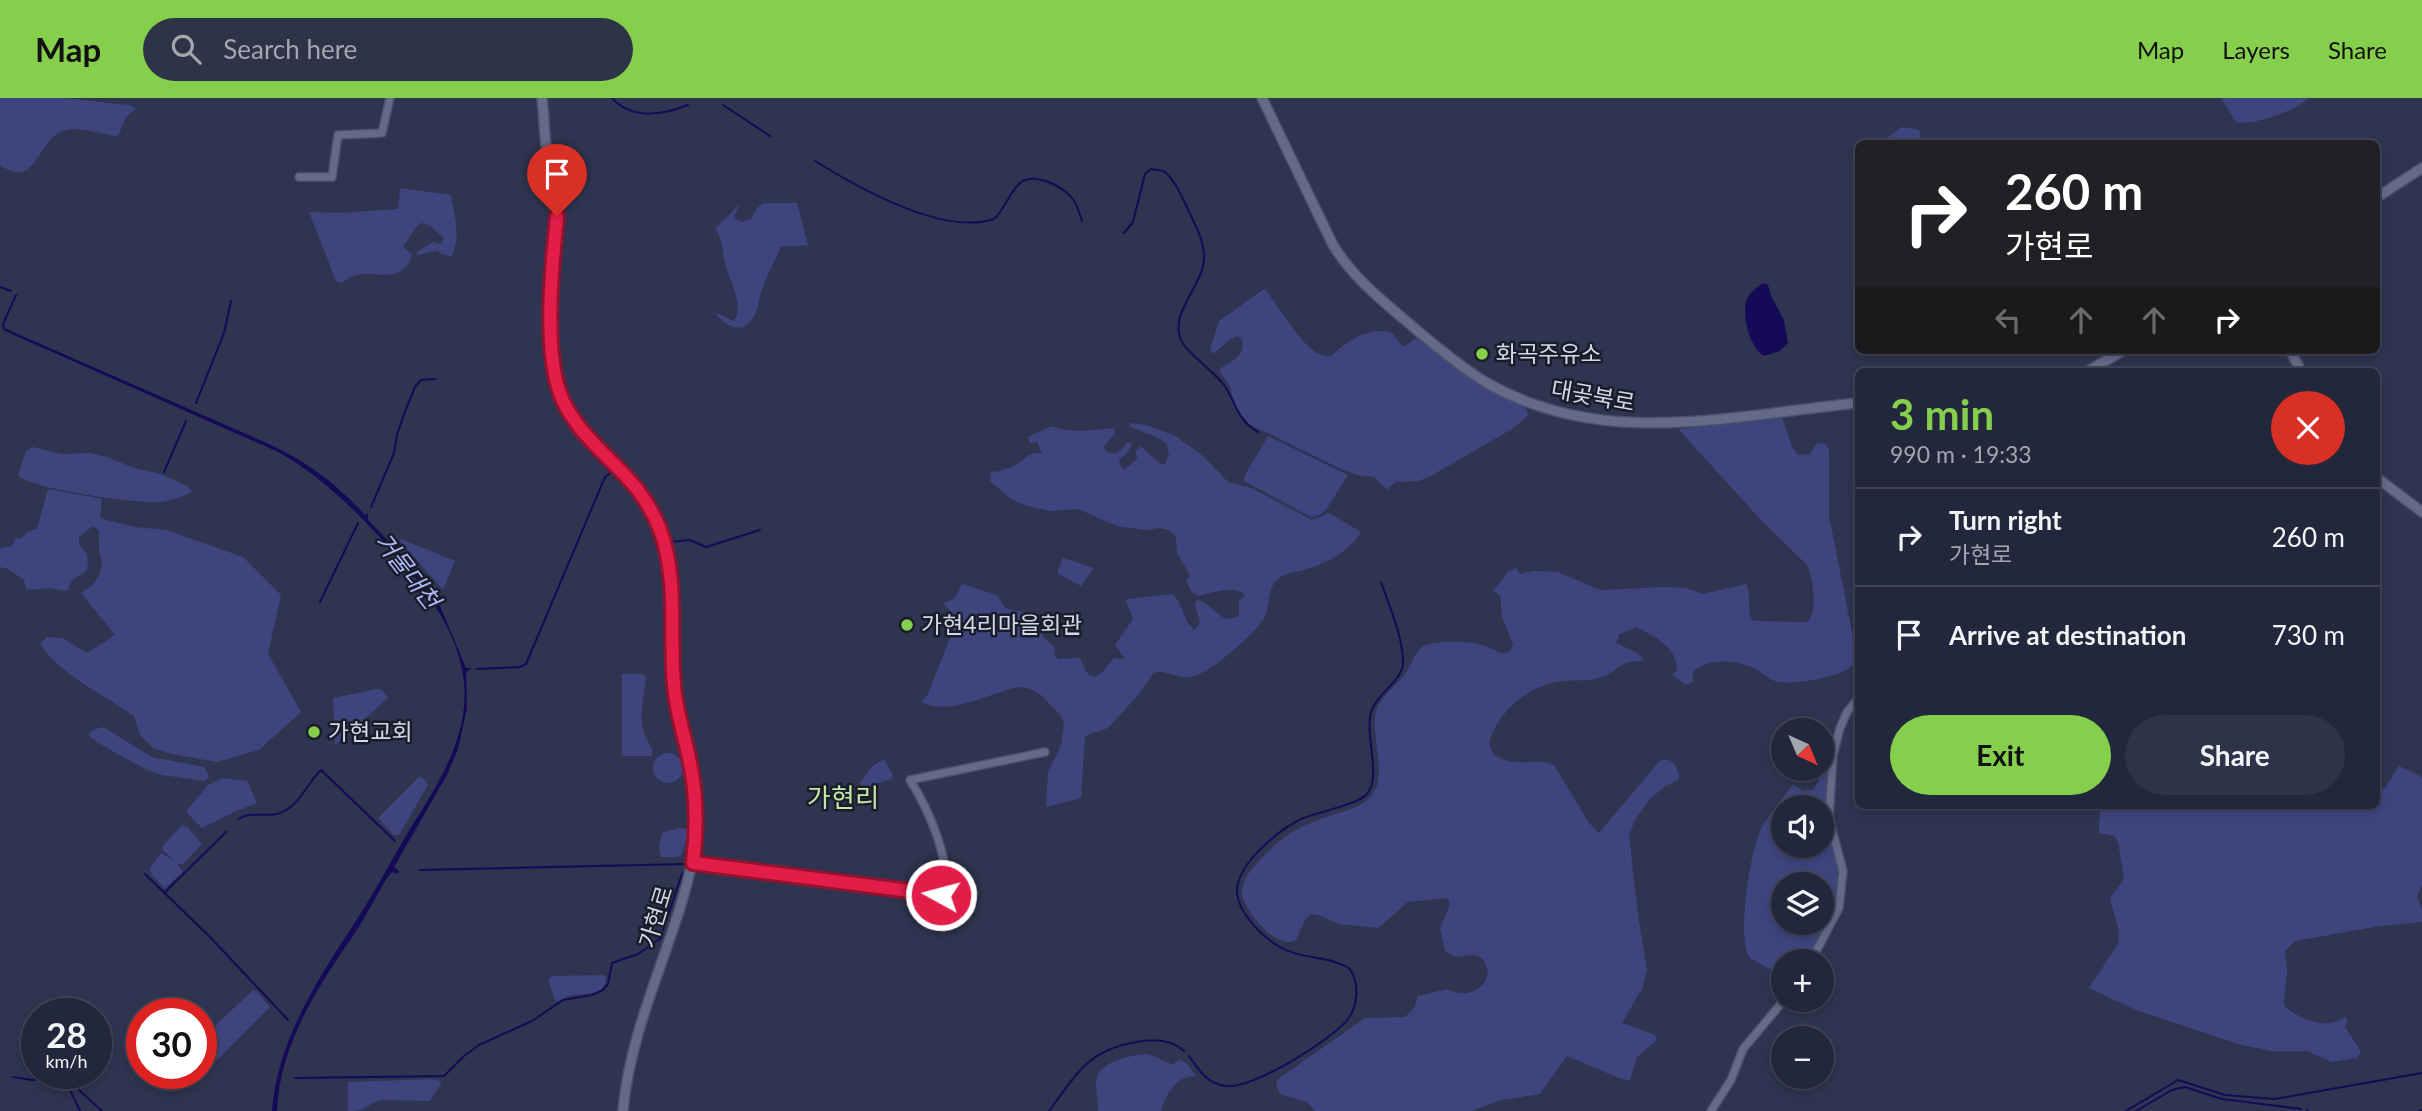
<!DOCTYPE html>
<meta charset="utf-8">
<style>
body{margin:0;font-family:Lato,"Noto Sans KR",sans-serif;background:#2f3347;color:#f1f3f6;height:100vh;display:flex;flex-direction:column;font-size:26px;white-space:nowrap}
*{box-sizing:border-box;margin:0}
p{font-size:23px;color:#a3a5af}
.icon{flex:none;width:38px;height:38px;fill:none;stroke:currentColor;stroke-width:2;stroke-linecap:round;stroke-linejoin:round}
.map{position:relative;flex:1;overflow:hidden}
.drawer{position:absolute;left:1855px;top:270px;width:525px;height:441px;display:flex;flex-direction:column;background:#23273c;border-radius:10px;box-shadow:0 4px 10px #0003,0 0 0 2px #404456}
.drawer>*{flex:none}
.guide{position:absolute;left:1855px;top:42px;width:525px;height:214px;border-radius:10px;box-shadow:0 4px 10px #0003,0 0 0 2px #404456;background:#202124;color:#fff;overflow:hidden}
.needle{width:46px;rotate:136deg}
.buttons{position:absolute;left:1771px;top:620px;display:grid;gap:14px}
.buttons a{display:grid;place-items:center;width:63px;height:63px;border-radius:50%;background:#23273c;box-shadow:0 4px 10px #0003,0 0 0 2px #404456;font-size:35px}
.speed{position:absolute;left:21px;top:900px;display:flex;gap:14px;font-size:35px;font-weight:700;text-align:center}
.speed>*{display:grid;place-content:center;width:91px;height:91px;border-radius:50%;background:#23273c;box-shadow:0 4px 10px #0003,0 0 0 2px #404456;line-height:1}
.speed small{font-size:18px;font-weight:400}
.speed .limit{border:10px solid #d22;background:#fff;color:#111}
.pin{position:absolute;display:grid;place-items:center;width:60px;height:60px;color:#fff;margin:-72px -30px;border-radius:50% 50% 50% 0;rotate:-45deg;box-shadow:0 0 7px #0007}
.pin .icon{rotate:45deg}
.me{position:absolute;width:77px;margin:-38px;rotate:277deg;stroke-linejoin:round;filter:drop-shadow(0 0 5px #0008)}
.turn{display:flex;align-items:center;gap:24px;height:147px;padding:0 35px;font-size:32px}
.turn .icon{width:91px;height:91px;stroke-width:2.5}
.turn b{display:block;font-size:49px;line-height:60px}
.lanes{display:flex;align-items:center;height:66px;padding:0 35px;background:#0003;justify-content:center;gap:35px;direction:ltr}
.lanes .off{opacity:.35}
.round{display:grid;place-items:center;flex:none;width:74px;height:74px;border-radius:37px;background:#2f3347}
.headline{display:flex;align-items:center;justify-content:space-between;height:119px;padding:0 35px}
h1{font-size:42px;font-weight:700;line-height:52px;color:#85cf4c}
.button{display:flex;gap:14px;margin-top:auto;padding:14px 35px}
.button a{flex:1;height:80px;border-radius:42px;background:#85cf4c;color:#111;font-size:28px;font-weight:700;line-height:80px;text-align:center}
.button a+a{background:#2f3347;color:#f1f3f6}
ul{padding:0;list-style:none}
li{display:flex;align-items:center;gap:21px;height:98px;padding:0 35px;border-top:2px solid #404456}
li div{flex:1}
li b{display:block;font-size:26px}
li em{font-style:normal}
header{display:flex;align-items:center;gap:42px;box-sizing:border-box;height:98px;padding:0 35px;background:#85cf4c;color:#111}
header strong{font-size:33px}
nav{display:flex;gap:38px;margin-inline-start:auto;font-size:24px}
.search{width:490px;height:63px;background:#2f3347;display:flex;align-items:center;gap:18px;box-sizing:border-box;padding:0 24px;border-radius:38px;color:#a3a5af;font-size:26px}
.map>svg:first-child{display:block}
.green{fill:#3e457e;fill-rule:evenodd}
.water{fill:#140a58}
.lines{fill:none;stroke-linecap:round;stroke-linejoin:round}
.stream{stroke:#140a58;stroke-width:2}
.minor-casing{stroke:#4c5067;stroke-width:10}
.tertiary-casing{stroke:#4c5067;stroke-width:12}
.minor{stroke:#646a89;stroke-width:7}
.tertiary{stroke:#646a89;stroke-width:9}
.route-casing{stroke:#92132f;stroke-width:18}
.route{stroke:#e11d48;stroke-width:12}
.poi-dot{fill:#85cf4c;stroke:#1a1d29;stroke-width:2.5}
.labels{text-anchor:middle;stroke-width:5;stroke-linejoin:round;paint-order:stroke}
.poi-label{font-size:23px;fill:#d3d7e8;stroke:#1a1d29;text-anchor:start}
.street-label{font-size:23px;fill:#d3d7e8;stroke:#1a1d29}
.water-label{font-size:24px;font-style:italic;fill:#adbafc;stroke:#1a1d29}
.quarter-label{font-size:26px;fill:#bfe9a5;stroke:#1a1d29}
</style>
<header>
<strong>Map</strong>
<div class="search"><svg class="icon" aria-label="search" viewBox="0 0 24 24"><circle cx="10" cy="10" r="6"/><path d="M15 15l6 6"/></svg>Search here</div>
<nav><a>Map</a><a>Layers</a><a>Share</a></nav>
</header>
<div class="map">
<svg width="2422" height="1013" viewBox="0 0 2422 1013">
<rect width="100%" height="100%" fill="#2f3450"/>
<path class="green" d="M0,0H65L129,7L136,11L126,19L118,38C101,37 79,27 63,33C37,41 37,93 0,67Z
M2221,0H2309C2295,13 2254,28 2236,24Z
M1902,29L1919,32L1922,45H1880Z
M400,90L451,97C454,118 462,139 451,159L436,153L417,157V154L433,144L441,146L444,140L429,127L421,125C412,131 411,140 403,148L412,157C400,195 364,162 342,185L336,183L309,114L340,115L398,111Z
M764,105H797L808,147L781,149C774,164 766,179 761,195C759,200 759,206 757,211C748,237 732,233 716,217L717,215L734,223C744,209 731,184 726,169C722,157 724,141 715,131L739,107L734,120L742,124L751,121L757,110Z
M1264,191C1281,208 1306,262 1331,258C1347,243 1369,228 1392,235L1403,249L1418,239L1461,273L1524,309L1527,312L1528,318L1512,331L1429,379L1418,383L1395,384L1387,392L1374,379L1357,377L1341,371L1249,326L1237,311L1229,287L1219,272C1230,262 1246,260 1242,242L1238,238L1231,241L1213,256L1210,252L1219,223Z
M1782,319L1792,349L1798,357L1810,356L1817,345L1825,346L1829,352V418L1853,539L1858,543C1858,550 1860,558 1856,564C1846,579 1794,587 1778,584C1770,582 1765,577 1759,573C1740,562 1707,558 1692,576L1694,583L1686,587L1672,577L1677,572C1676,547 1655,540 1637,529L1619,536L1616,545L1638,555L1643,562C1637,564 1628,563 1622,567C1614,572 1609,578 1599,580C1584,584 1569,581 1555,584C1525,590 1496,617 1489,646L1494,657C1518,672 1535,658 1554,667L1589,725L1599,735L1658,665C1670,655 1679,669 1679,681L1664,689L1649,702L1635,722L1629,737L1638,817L1647,872L1643,889L1622,925L1655,937L1657,942L1637,959L1630,982L1621,981L1567,958L1540,996L1501,1002L1471,1013H1315L1307,1004L1280,996L1276,987L1278,981L1365,920L1405,919L1414,910L1418,898L1447,891C1462,900 1484,895 1488,875C1483,851 1474,858 1455,859L1445,853L1440,830L1449,809V802L1446,800L1408,804L1378,830L1339,826L1318,817L1310,816L1305,822L1296,842C1277,853 1244,813 1242,795C1242,786 1246,778 1252,771C1269,750 1290,732 1315,723C1333,715 1359,713 1372,697C1388,678 1370,637 1376,613C1381,598 1396,588 1405,576C1412,567 1413,556 1422,549C1430,542 1468,543 1479,546C1488,548 1495,553 1504,556L1510,553L1513,546L1502,519L1500,498L1493,493L1508,474L1516,470L1520,476L1533,473L1558,474L1600,492L1664,489L1686,490L1703,496L1746,486C1752,498 1746,514 1753,523L1808,524C1818,511 1813,481 1807,467L1761,422L1680,333V331Z
M1131,325L1146,327L1174,337L1203,358L1228,384L1251,390L1312,422L1329,415L1361,434C1349,453 1331,463 1310,470C1300,474 1287,474 1279,480C1266,490 1271,507 1264,520C1256,535 1207,578 1190,579C1177,581 1165,571 1153,575L1140,595L1110,628C1102,635 1091,633 1085,639L1081,700L1046,709L1048,674L1061,647L1064,626L1061,618L1041,597L1031,591L1020,589C990,594 952,619 921,604L928,596L955,527L951,514L943,505L954,501L962,486L997,497L1005,510L1022,514L1033,520L1043,539L1055,549L1054,556L1058,561L1080,560L1087,575L1094,579L1102,575L1114,560L1125,561L1115,547L1133,521L1126,503L1128,501L1172,496C1184,506 1183,524 1195,532L1200,524L1195,507L1197,502C1214,505 1221,530 1239,517V503L1245,497C1234,486 1212,495 1198,498L1191,493L1186,483L1190,477L1177,455L1176,439L1169,432L1159,430L1145,432L1117,428L1078,411L1050,413L1027,408L1011,401L990,383L991,373L999,374C1005,369 1010,371 1015,367C1027,361 1026,354 1042,355L1037,344L1030,345L1028,339L1052,328C1073,336 1092,332 1114,330L1115,336L1103,349L1108,354L1115,356L1120,353L1127,344L1132,346L1128,354L1119,362L1120,367L1124,372L1137,361L1136,353L1141,348L1160,366H1165L1169,356L1166,345C1156,336 1141,335 1129,328Z
M1268,338L1348,377L1326,412L1319,417L1311,419L1244,383L1245,377Z
M33,349L61,356L90,355L107,359L134,370L161,376L187,388L192,394C184,398 170,403 161,404C139,406 29,391 18,377L26,353Z
M48,391L102,401L100,419L103,421L135,429L166,432L243,459L281,497L268,556L301,614L259,652L217,664L171,656L153,650L140,637L134,618C103,596 62,578 40,546L47,539L62,540L87,555L115,537L81,495L92,488L100,476L102,463L99,453V433L93,428L79,439V447L87,456L88,470L84,475L72,482L67,493L50,490L29,492L26,491L24,482L8,471L0,469V450L12,448L16,440L21,441L28,434L37,431Z
M401,441L455,463L443,492L400,443Z
M1063,460L1094,470L1081,488L1058,476V471Z
M622,576H641L646,578C645,596 639,614 643,631C645,642 654,648 652,658H622Z
M378,591L382,592L388,600L335,647L333,600Z
M103,629L152,659L204,669L209,678L205,683L162,677L148,672L117,656L91,640L89,637L93,632Z
M1825,633L1835,637C1830,662 1823,693 1826,718C1829,738 1840,757 1840,777C1840,799 1823,848 1805,860C1799,864 1790,863 1783,863V870L1769,871L1750,860C1736,840 1750,759 1759,736C1766,718 1783,701 1793,686L1803,693L1814,692L1826,664C1821,656 1818,641 1825,633ZM1783,709H1822V747H1783ZM1783,786H1822V824H1783Z
M653 670a15 15 0 1 1 30 0a15 15 0 1 1-30 0Z
M884,662L893,676L892,681L862,690L860,685C866,676 873,665 884,662Z
M2399,668L2422,679V787L2417,798L2422,812V824L2380,828L2295,843L2285,853L2287,874L2284,903L2285,909C2302,921 2325,933 2345,919L2348,923L2345,929L2360,952V955L2357,960L2332,964L2307,953H2271L2238,946L2136,912L2089,890L2118,846L2119,834L2110,800L2124,781L2118,743L2114,738L2099,735L2100,707H2376L2377,694L2385,690Z
M419,679L424,681L428,687L399,737H394L378,720Z
M223,680L247,683L257,705L236,713L202,730L188,716L187,712L208,687Z
M182,727L187,729L202,746L183,766H177L183,774L165,790L151,776L150,770L161,755L174,763L163,752V748Z
M680,730L688,731V735L682,757L676,759H661L659,747L663,734Z
M603,877L606,879C606,898 587,895 573,897C567,898 562,901 556,904L548,882L552,878Z
M253,892L256,893L270,909L214,965L205,969L201,965V941Z
M1148,956L1174,967L1179,961L1187,966L1197,979C1177,975 1166,997 1161,1013H1098C1098,1003 1096,994 1096,984C1097,963 1132,957 1148,956Z
M432,981L442,984L430,1003L381,1002C364,1007 369,1013 348,1013V984Z"/>
<path class="water" d="M1763,185L1768,187L1771,198L1784,222L1788,245L1780,253L1764,258C1750,251 1741,216 1747,201C1750,194 1757,189 1763,185Z
M4,230L260,342C302,360 334,383 365,417L368,415V422L400,455L438,503L466,570H472L466,574L467,610L458,651L448,675L394,769L399,773L398,776L392,774L387,780C375,800 364,822 351,841C316,891 279,950 277,1013H272C277,944 317,882 354,826C375,794 393,759 413,726C440,684 469,637 464,585C460,540 431,497 402,464C365,422 326,380 276,353L23,241L3,232Z"/>
<g class="lines">
<path class="stream" d="M612,0C632,22 663,17 688,7
M723,7L770,38
M815,63C857,89 943,138 994,121C1005,111 1009,95 1020,85C1033,74 1060,87 1070,98C1077,104 1079,115 1082,123
M1124,135L1133,124L1145,76L1151,71L1164,73C1175,82 1180,96 1187,109C1194,125 1204,141 1204,159C1204,187 1171,212 1180,240C1185,254 1214,273 1224,287C1237,306 1236,321 1258,334
M0,189L11,193
M4,231L3,226L16,197
M196,305L224,235L231,203
M164,374L186,323
M635,380C651,389 662,427 669,444L690,442L706,449L760,432
M371,409L394,355L397,337L404,316L415,289L421,282L435,281
M320,504L358,425
M477,571L520,569L526,566L605,379L612,374L624,387L628,386
M238,721C250,713 263,719 277,716C299,710 307,685 321,672L395,743
M420,772L686,766
M726,775L921,799
M145,776L210,839L288,922
M164,795L226,734
M663,832L682,776
M1189,958C1199,972 1207,986 1226,988C1251,992 1332,942 1348,921C1358,908 1360,884 1349,870C1327,857 1300,862 1278,848C1262,838 1239,816 1237,795C1235,767 1279,732 1301,721C1317,714 1356,707 1366,697C1382,681 1366,641 1370,619C1373,597 1402,584 1403,566C1404,542 1389,507 1381,484
M62,975L80,1013
M13,979L32,982L56,979L67,981L102,1013
M295,980L444,978L464,958L479,947L532,923L563,902L592,897L603,892L608,886L612,865L638,856L661,840
M2307,1012L2308,1013
M1049,1013C1079,973 1089,950 1143,943C1158,941 1172,942 1184,953
M2126,1013L2178,982L2225,997L2275,1001L2422,975
M2136,1013L2172,992L2185,989L2222,1001L2301,1011
M2420,1013L2422,1012"/>
<g class="minor-casing">
<path id="minor" d="M299,79H332L338,37L382,35L390,0
M693,765L941,797C956,769 926,707 910,682L1045,654
M1811,863L1839,810L1843,773L1829,720L1833,658L1840,630L1847,614L1858,601
M1711,1013L1731,982L1743,951L1785,901"/>
</g>
<g class="tertiary-casing">
<path id="tertiary" d="M542,0C544,16 544,32 546,48C550,71 557,93 557,116C557,134 553,152 552,170C550,207 548,262 560,297C576,340 622,362 644,400C686,471 664,529 676,603C682,644 697,682 696,724C696,756 688,783 679,813C658,879 629,943 623,1013
M1262,0L1333,147C1355,183 1388,207 1419,234C1441,252 1463,271 1487,285C1605,352 1732,317 1858,305
M2376,100L2422,70
M2290,252L2301,273
M2088,273L2124,252
M2376,379L2422,414"/>
</g>
<use href="#minor" class="minor"/>
<use href="#tertiary" class="tertiary"/>
</g>
<g class="lines">
<g class="route-casing">
<path id="route" d="M557,118C552,167 543,253 561,298C565,310 573,320 580,330C610,367 639,381 659,429C679,481 669,533 674,587C676,614 685,639 690,665C697,698 697,732 693,765L941,797"/>
</g>
<use href="#route" class="route"/>
</g>
<g class="poi-dot">
<circle cx="1482" cy="256" r="7"/>
<circle cx="907" cy="527" r="7"/>
<circle cx="314" cy="634" r="7"/>
</g>
<g class="labels">
<g class="poi-label">
<text x="1496" y="264">화곡주유소</text>
<text x="921" y="535">가현4리마을회관</text>
<text x="328" y="642">가현교회</text>
</g>
<g class="street-label">
<text transform="translate(1593 298) rotate(10)" y="8">대곶북로</text>
<text transform="translate(656 819) rotate(-73)" y="8">가현로</text>
</g>
<g class="water-label">
<text transform="translate(407 473) rotate(52)" y="8">거물대천</text>
</g>
<g class="quarter-label">
<text x="843" y="709">가현리</text>
</g>
</g>
</svg>
<div class="buttons">
<a><svg class="needle" viewBox="-14 -14 28 28"><path d="M0-13l5 13h-10z" fill="#e53935"/><path d="M0 13l5-13h-10z" fill="#a3a5af"/></svg></a>
<a><svg class="icon" aria-label="sound" viewBox="0 0 24 24"><path d="M4 9h4l5-4v14l-5-4H4zM17 9q2 3 0 6"/></svg></a>
<a><svg class="icon" aria-label="layers" viewBox="0 0 24 24"><path d="M12 4l9 5-9 5-9-5zM3 14l9 5 9-5"/></svg></a>
<a>+</a>
<a>−</a>
</div>
<div class="speed"><div>28<small>km/h</small></div><div class="limit">30</div></div>
<div class="pin" style="left:557px;top:118px;background:#d93025"><svg class="icon" aria-label="arrive" viewBox="0 0 24 24"><path d="M6 21V4h12l-3 4 3 4H6"/></svg></div>
<svg class="me" style="left:941px;top:797px" viewBox="-20 -20 40 40"><circle r="17" fill="#e11d48" stroke="#fff" stroke-width="3"/><path d="M0-11L8 9 0 5-8 9z" fill="#fff"/></svg>
<div class="guide">
<div class="turn"><svg class="icon" aria-label="right" viewBox="0 0 24 24"><path d="M7 20v-9h11M14 6l5 5-5 5"/></svg><div><b>260 m</b>가현로</div></div>
<div class="lanes"><svg class="icon off" aria-label="left" viewBox="0 0 24 24"><path d="M17 20v-9H6M10 6l-5 5 5 5"/></svg><svg class="icon off" aria-label="ahead" viewBox="0 0 24 24"><path d="M12 20V5M6 11l6-6 6 6"/></svg><svg class="icon off" aria-label="ahead" viewBox="0 0 24 24"><path d="M12 20V5M6 11l6-6 6 6"/></svg><svg class="icon" aria-label="right" viewBox="0 0 24 24"><path d="M7 20v-9h11M14 6l5 5-5 5"/></svg></div>
</div>
<section class="drawer">
<div class="headline"><div><h1>3 min</h1><p>990 m · 19:33</p></div><a class="round" style="background:#d93025;color:#fff"><svg class="icon" aria-label="close" viewBox="0 0 24 24"><path d="M6 6l12 12M18 6L6 18"/></svg></a></div>
<ul>
<li><svg class="icon" aria-label="right" viewBox="0 0 24 24"><path d="M7 20v-9h11M14 6l5 5-5 5"/></svg><div><b>Turn right</b><p>가현로</p></div><em>260 m</em></li>
<li><svg class="icon" aria-label="arrive" viewBox="0 0 24 24"><path d="M6 21V4h12l-3 4 3 4H6"/></svg><div><b>Arrive at destination</b></div><em>730 m</em></li>
</ul>
<div class="button"><a>Exit</a><a>Share</a></div>
</section>
</div>
